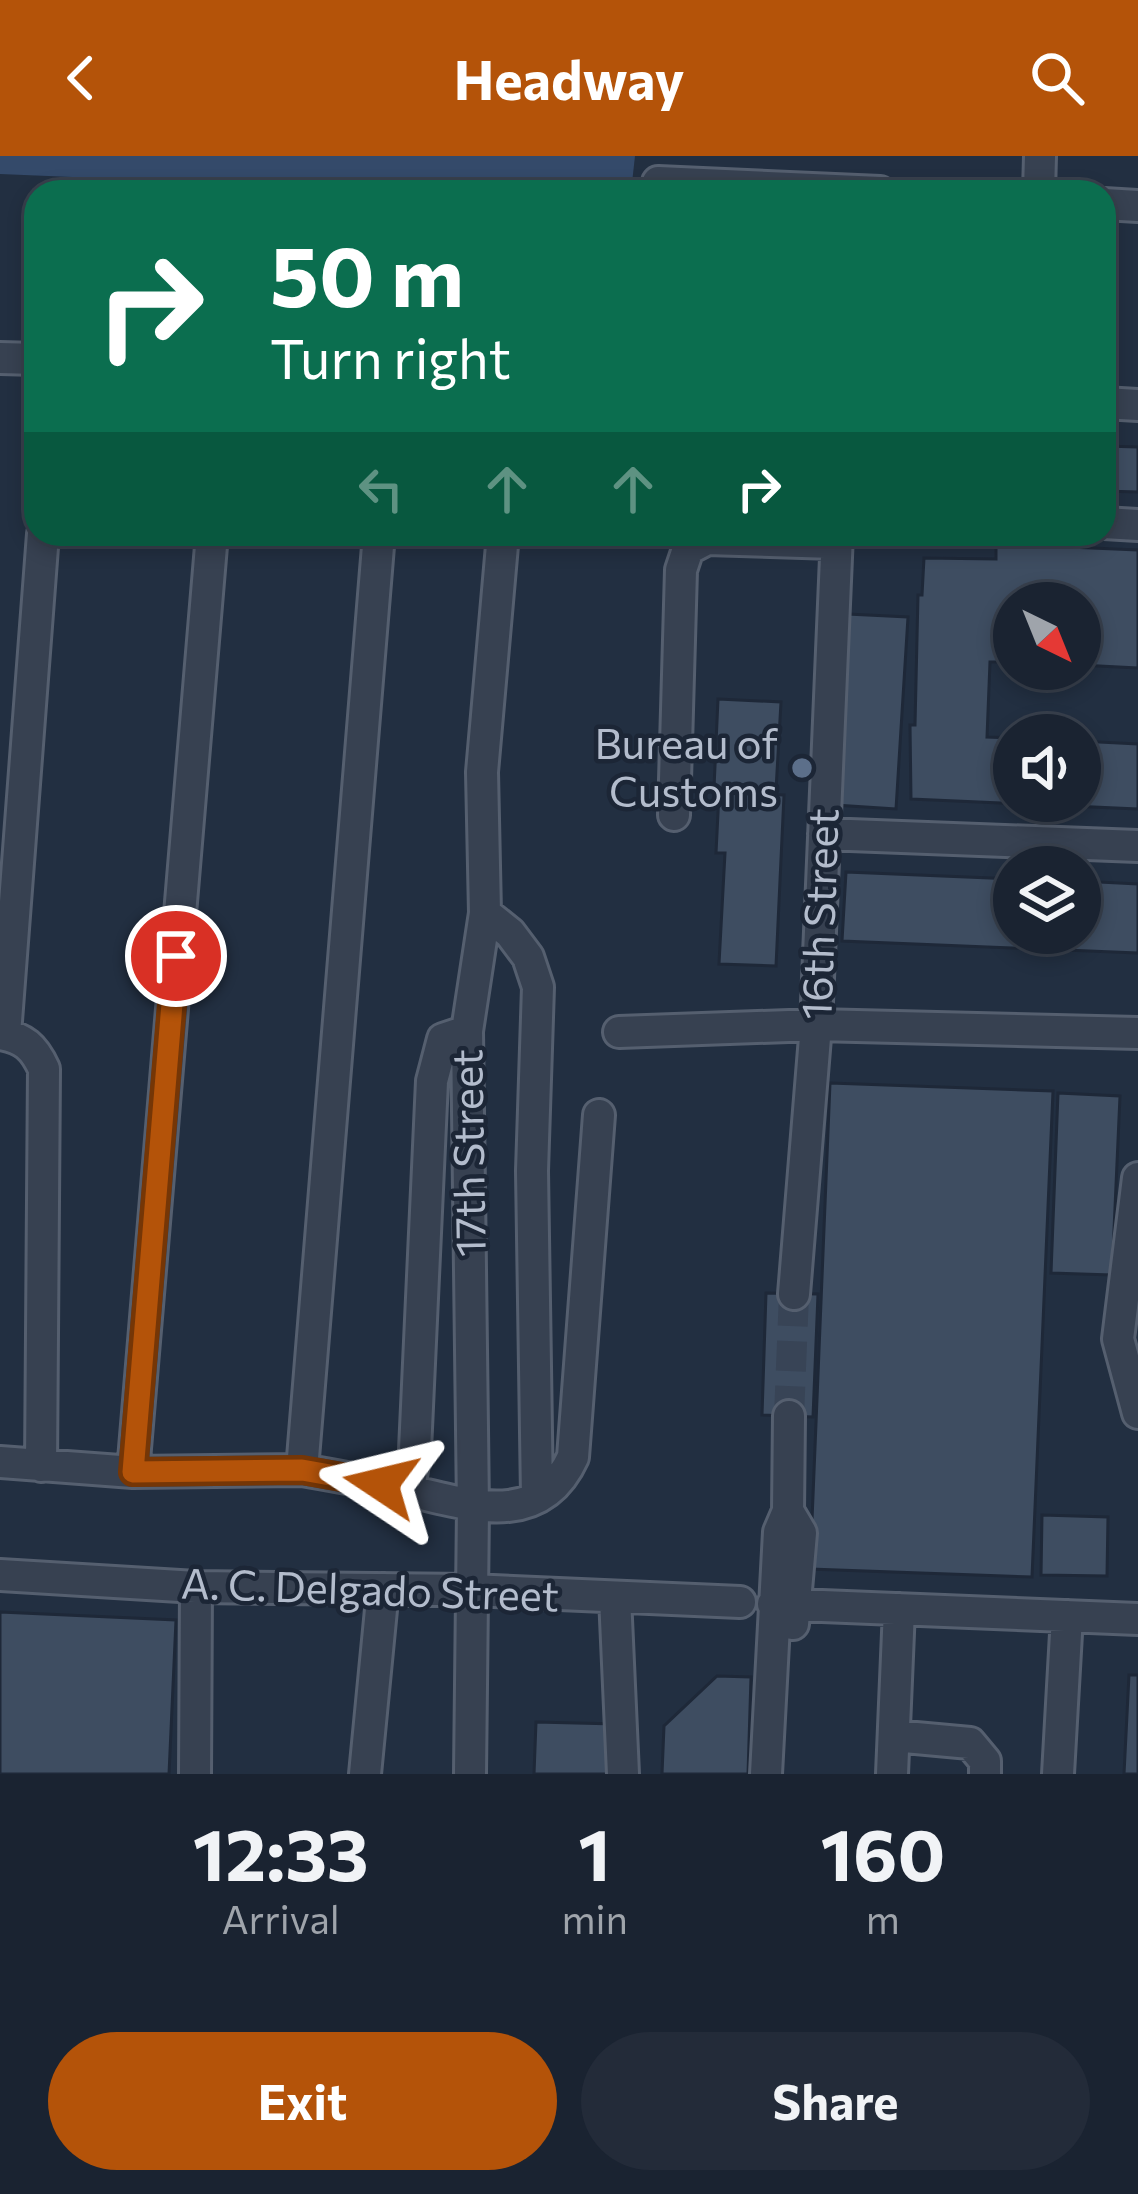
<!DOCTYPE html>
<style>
body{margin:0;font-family:Commissioner,sans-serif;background:#232b39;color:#f1f3f6;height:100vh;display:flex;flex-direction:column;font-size:45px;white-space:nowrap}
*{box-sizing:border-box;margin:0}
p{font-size:39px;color:#9fa4ab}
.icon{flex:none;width:66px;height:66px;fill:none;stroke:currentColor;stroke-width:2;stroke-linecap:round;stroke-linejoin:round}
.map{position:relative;height:1618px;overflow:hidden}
.panel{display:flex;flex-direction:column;background:#1a2331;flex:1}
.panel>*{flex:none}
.guide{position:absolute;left:24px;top:24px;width:1092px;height:366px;border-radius:36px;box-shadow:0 6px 18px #0003,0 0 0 3px #38404d;background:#0b6e4f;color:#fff;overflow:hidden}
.needle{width:78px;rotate:137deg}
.tools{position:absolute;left:993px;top:426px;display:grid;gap:24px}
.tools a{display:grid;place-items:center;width:108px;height:108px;border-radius:50%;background:#1a2331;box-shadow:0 6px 18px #0003,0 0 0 3px #38404d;font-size:60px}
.pin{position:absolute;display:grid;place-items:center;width:102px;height:102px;color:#fff;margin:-51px;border:6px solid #fff;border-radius:50%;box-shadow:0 3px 12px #0007}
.me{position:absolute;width:132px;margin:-66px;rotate:280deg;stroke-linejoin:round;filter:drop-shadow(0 0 9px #0008)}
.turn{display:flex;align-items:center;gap:42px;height:252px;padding:0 48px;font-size:54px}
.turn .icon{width:156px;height:156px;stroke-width:2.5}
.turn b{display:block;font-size:84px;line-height:102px}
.lanes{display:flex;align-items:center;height:114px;padding:0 48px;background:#0003;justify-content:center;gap:60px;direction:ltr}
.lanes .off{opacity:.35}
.eta{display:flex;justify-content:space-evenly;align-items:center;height:204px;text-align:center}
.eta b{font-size:72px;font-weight:700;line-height:84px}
.primary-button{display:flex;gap:24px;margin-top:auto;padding:24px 48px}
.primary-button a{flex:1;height:138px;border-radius:72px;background:#b45309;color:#fff;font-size:48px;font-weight:700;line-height:138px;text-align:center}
.primary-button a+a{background:#232b39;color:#f1f3f6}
header{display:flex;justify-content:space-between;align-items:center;height:156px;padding:0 48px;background:#b45309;color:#fff;font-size:54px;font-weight:700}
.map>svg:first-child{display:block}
.water{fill:#344a6a}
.building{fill:#3e4d61;stroke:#1e2838;stroke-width:3}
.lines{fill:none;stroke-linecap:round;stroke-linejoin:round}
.minor-tunnel{stroke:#384456;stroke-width:30;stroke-dasharray:30 15;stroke-linecap:butt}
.minor-casing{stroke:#555f6f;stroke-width:36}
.minor{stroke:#374151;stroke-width:30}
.route-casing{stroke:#753606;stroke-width:30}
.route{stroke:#b45309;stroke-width:21}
.service-dot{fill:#5c6f8a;stroke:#1c2636;stroke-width:4.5}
.labels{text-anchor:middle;stroke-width:9;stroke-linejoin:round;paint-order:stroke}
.poi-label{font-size:42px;fill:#b3bccc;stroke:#1c2636;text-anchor:end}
.street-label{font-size:42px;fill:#b3bccc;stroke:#1c2636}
</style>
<header><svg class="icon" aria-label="back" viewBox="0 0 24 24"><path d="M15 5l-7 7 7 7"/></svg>Headway<svg class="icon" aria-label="search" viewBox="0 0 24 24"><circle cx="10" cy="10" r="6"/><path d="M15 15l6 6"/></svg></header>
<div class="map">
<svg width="1138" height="1618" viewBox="0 0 1138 1618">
<rect width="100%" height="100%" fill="#222f41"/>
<path class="water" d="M0,0H635L631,36H212L192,26L0,18Z"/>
<path class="building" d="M1104,290L1138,291V336L1104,335Z
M996,388L1138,394V512L1080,509V447H1014V506H990L987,581L1014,582V645H1080V585L1138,588V653L911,643L910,569H915L918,439H922L924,402L996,403Z
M847,458L908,461L896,653L835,649Z
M718,543L781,546L776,634L714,632Z
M719,637L784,639L776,810L719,808L725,697H716Z
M846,716L1014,723V777H1080V725L1138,728V797L842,785Z
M830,927L1053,935L1032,1421L810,1413Z
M1058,937L1120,940L1112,1119L1051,1117Z
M766,1137L818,1138L813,1261L762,1259Z
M1042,1359L1108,1361L1107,1420L1041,1419Z
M0,1456L176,1464L169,1618H0Z
M1129,1519H1138V1618H1124Z
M717,1520L751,1521L748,1618H662L664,1570Z
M536,1566L616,1568L614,1618H534Z"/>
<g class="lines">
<path class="minor-tunnel" d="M789,1260L794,1138"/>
<g class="minor-casing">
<path id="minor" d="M658,26L880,36
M1039,36L1040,0
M1104,48L1138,50
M0,202L36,203
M1104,247L1138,249
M1104,367L1138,369
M674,659L681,414L688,393L707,383L834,387
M824,678L1138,690
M485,757L510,777L528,801L538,831L532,1015L537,1341
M619,876L816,869L1138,877
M0,878C24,882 34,891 44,913L41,1310
M5,878L43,378
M1138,1022L1118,1183L1138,1257
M794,1138L816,869L837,378
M0,1306L133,1316L302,1314L379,378
M302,1314C337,1320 371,1326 405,1334C465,1347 539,1376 573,1301L599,959
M133,1316L212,378
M409,1334L415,1294L432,925L443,883L467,875
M788,1355L801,1377L793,1468
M0,1419L196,1431L471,1434L740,1446
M615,1441L623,1618
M773,1448L1138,1463
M894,1580L970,1587L985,1605V1618
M195,1618L196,1431
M365,1618L383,1433
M470,1618L473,1352L467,875L485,757L482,616L503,378
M766,1618L779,1376L788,1355L789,1260
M892,1618L899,1453
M1058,1618L1067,1460"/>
</g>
<use href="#minor" class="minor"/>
</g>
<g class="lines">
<g class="route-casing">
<path id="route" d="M176,800L133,1316L302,1314L381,1328"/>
</g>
<use href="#route" class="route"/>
</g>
<circle class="service-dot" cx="802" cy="612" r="12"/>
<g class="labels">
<g class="poi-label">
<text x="778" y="603">Bureau of<tspan x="778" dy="48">Customs</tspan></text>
</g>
<g class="street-label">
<text transform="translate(820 758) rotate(-88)" y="15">16th Street</text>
<text transform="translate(469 997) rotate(-91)" y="15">17th Street</text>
<text transform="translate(370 1434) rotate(2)" y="15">A. C. Delgado Street</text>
</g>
</g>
</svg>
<div class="tools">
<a><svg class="needle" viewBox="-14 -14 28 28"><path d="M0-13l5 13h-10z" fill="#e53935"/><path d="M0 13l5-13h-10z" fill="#9fa4ab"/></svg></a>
<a><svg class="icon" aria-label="sound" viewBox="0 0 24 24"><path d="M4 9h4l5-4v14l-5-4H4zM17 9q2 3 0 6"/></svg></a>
<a><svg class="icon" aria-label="layers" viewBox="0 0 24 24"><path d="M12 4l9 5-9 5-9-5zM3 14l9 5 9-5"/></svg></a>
</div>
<div class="pin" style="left:176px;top:800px;background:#d93025"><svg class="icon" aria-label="arrive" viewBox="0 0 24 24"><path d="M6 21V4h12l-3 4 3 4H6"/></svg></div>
<svg class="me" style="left:381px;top:1328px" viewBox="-20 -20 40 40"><path d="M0-17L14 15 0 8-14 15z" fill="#b45309" stroke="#fff" stroke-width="4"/></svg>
<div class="guide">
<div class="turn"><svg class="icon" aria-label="right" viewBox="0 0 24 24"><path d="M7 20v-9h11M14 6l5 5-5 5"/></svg><div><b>50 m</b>Turn right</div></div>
<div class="lanes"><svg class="icon off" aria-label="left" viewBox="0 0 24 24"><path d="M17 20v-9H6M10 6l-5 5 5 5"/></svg><svg class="icon off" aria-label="ahead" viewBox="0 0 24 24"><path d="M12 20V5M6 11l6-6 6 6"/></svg><svg class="icon off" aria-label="ahead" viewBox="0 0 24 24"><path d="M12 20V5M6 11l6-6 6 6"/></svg><svg class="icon" aria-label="right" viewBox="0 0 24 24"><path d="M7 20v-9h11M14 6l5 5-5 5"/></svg></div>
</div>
</div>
<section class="panel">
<div class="eta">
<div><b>12:33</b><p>Arrival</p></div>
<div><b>1</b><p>min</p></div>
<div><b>160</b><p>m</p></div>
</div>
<div class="primary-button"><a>Exit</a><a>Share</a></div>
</section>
